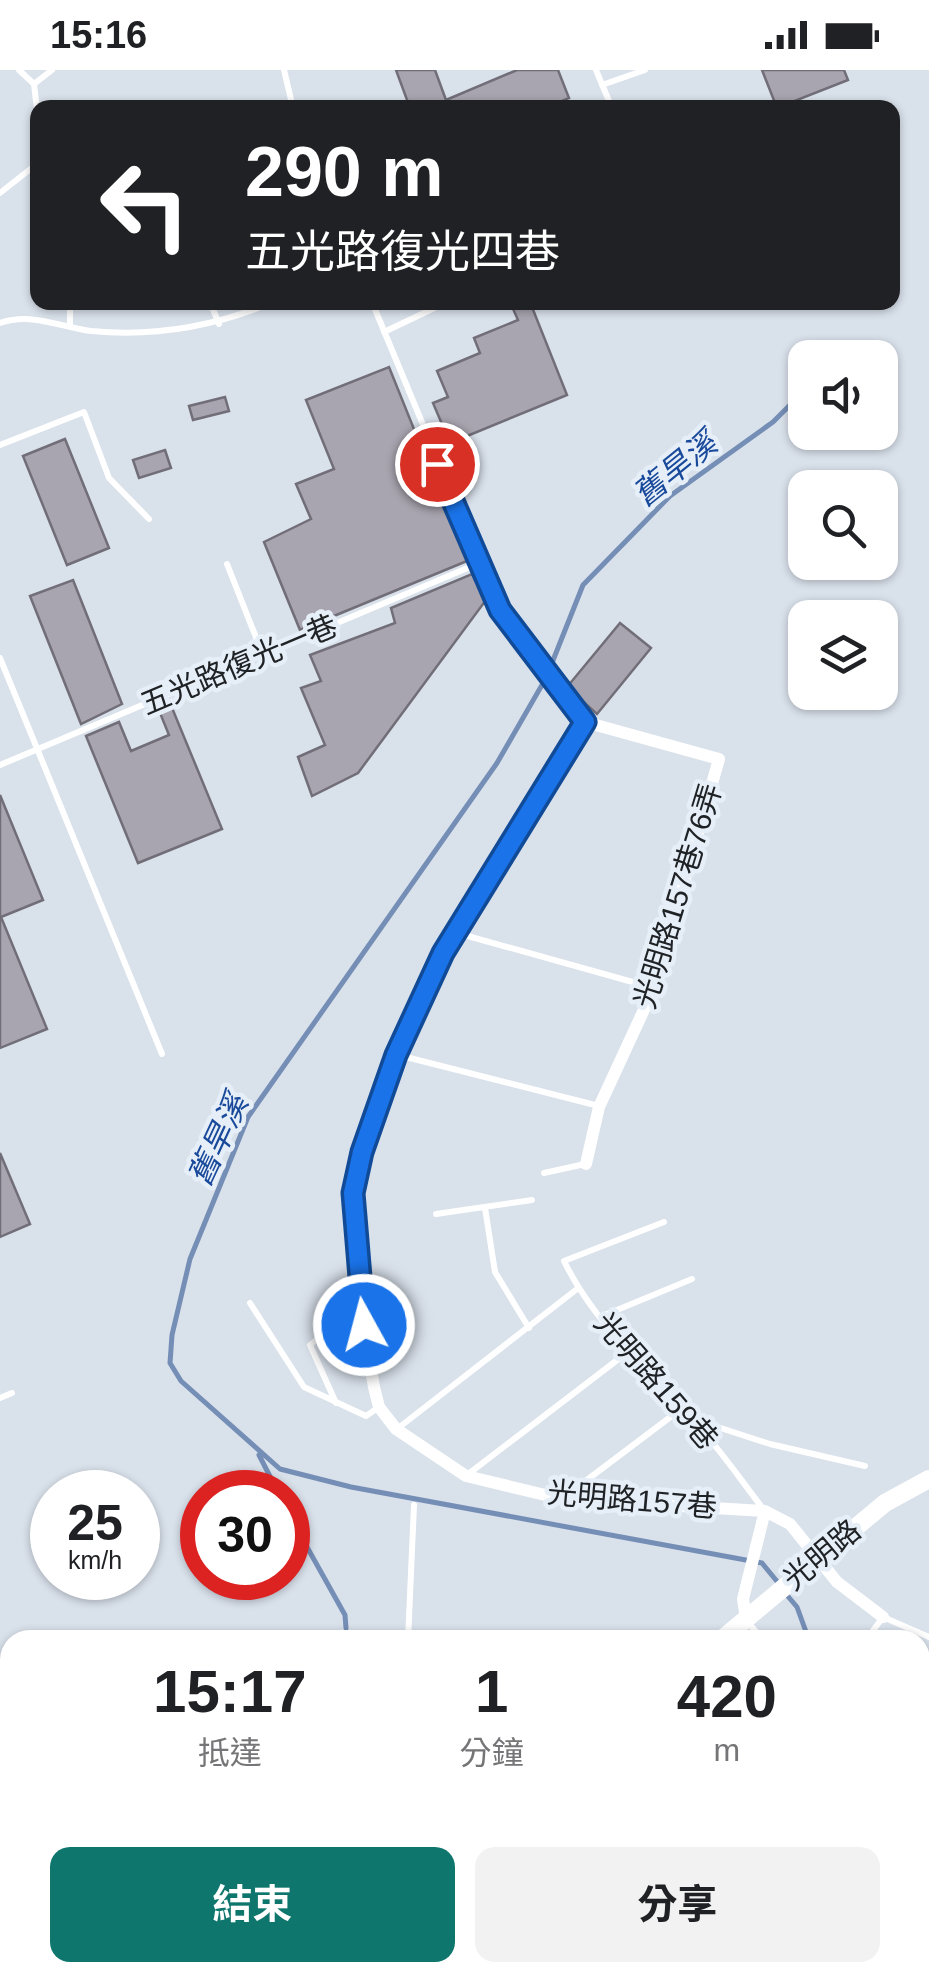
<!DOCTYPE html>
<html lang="zh-TW">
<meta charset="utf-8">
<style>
body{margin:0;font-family:Helvetica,"Noto Sans TC",sans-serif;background:#f2f2f2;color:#202124;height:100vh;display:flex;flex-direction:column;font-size:38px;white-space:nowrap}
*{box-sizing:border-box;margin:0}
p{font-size:32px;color:#757577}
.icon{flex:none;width:55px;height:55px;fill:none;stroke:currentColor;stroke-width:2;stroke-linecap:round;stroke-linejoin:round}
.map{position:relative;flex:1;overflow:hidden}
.panel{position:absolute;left:0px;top:1560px;width:930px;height:352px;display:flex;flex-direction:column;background:#fff;border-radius:30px 30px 0 0;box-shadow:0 2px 8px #0004}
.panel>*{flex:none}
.banner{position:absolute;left:30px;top:30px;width:870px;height:210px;border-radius:20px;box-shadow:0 2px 8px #0004;background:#202124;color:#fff;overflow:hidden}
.buttons{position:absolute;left:788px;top:270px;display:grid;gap:20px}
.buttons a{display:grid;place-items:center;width:110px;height:110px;border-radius:20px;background:#fff;box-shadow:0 2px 8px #0004;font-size:50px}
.speed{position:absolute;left:30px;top:1400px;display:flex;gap:20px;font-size:50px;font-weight:700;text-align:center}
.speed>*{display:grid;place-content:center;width:130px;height:130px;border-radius:50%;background:#fff;box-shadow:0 2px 8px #0004;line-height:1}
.speed small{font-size:25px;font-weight:400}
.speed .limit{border:15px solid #d22;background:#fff;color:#111}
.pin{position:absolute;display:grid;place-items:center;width:85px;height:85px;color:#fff;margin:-42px;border:5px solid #fff;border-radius:50%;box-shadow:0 2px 10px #0007}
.me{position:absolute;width:110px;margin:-55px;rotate:353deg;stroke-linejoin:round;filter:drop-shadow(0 0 8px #0008)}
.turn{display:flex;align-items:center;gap:35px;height:210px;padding:0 50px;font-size:45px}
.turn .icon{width:130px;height:130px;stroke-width:2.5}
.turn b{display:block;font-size:70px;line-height:85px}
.eta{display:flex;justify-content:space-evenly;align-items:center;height:170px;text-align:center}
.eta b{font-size:60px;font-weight:700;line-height:70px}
.action{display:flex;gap:20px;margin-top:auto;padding:20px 50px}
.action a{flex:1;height:115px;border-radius:20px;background:#0f766e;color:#fff;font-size:40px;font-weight:700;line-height:115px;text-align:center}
.action a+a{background:#f2f2f2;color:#202124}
.status{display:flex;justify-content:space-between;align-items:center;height:70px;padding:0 50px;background:#fff;direction:ltr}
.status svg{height:28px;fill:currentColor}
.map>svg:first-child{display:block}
.built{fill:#c8d5e5}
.green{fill:#97c383}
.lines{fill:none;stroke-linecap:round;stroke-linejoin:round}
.stream{stroke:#758eb6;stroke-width:5}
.building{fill:#a9a5b0;stroke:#716e78;stroke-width:2.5}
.lane{stroke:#fff;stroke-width:6}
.street{stroke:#fff;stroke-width:12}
.secondary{stroke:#fff;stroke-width:18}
.route-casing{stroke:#114b97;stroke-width:25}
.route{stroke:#1a73e8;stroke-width:18}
.labels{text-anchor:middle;stroke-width:9;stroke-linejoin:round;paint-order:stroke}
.street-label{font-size:30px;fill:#202326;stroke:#e6eef8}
.water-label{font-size:32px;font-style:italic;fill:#18499a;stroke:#e6eef8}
</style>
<div class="status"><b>15:16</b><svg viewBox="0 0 49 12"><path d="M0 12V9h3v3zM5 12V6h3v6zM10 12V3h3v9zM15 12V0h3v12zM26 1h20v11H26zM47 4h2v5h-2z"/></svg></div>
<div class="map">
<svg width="929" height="1911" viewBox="0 0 929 1911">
<rect width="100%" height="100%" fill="#d9e1eb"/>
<path class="built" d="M10,1649V1841L0,1816V1652Z"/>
<path class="green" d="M47,1903H191L197,1911H53Z"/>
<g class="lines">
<path class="stream" d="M259,1385L278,1422
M288,1443L345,1545L346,1558
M780,1515L762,1493L351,1417L280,1399L181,1311L170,1293L172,1265L190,1189L248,1047L497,693L546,608L583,515L670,426L773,352L805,320
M786,1524L797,1537L809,1570"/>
</g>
<path class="building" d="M396,0H435L446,30L517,0H558L569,28L546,38H410Z
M762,0H844L848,10L777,38Z
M510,232H530L567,325L450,373L433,333L448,327L437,301L480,283L474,268L518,250Z
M389,297L467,491L300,560L264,472L311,449L296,414L334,399L306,330Z
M225,327L229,341L193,350L189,336Z
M65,369L109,478L67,495L23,386Z
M165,380L171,398L139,408L133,390Z
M472,504L486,530L358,703L312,726L298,687L325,675L301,618L321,611L310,585L395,553L391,538Z
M73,510L122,634L81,654L30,526Z
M620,553L651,578L597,644L567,617Z
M170,633L222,759L138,793L86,666L119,652L131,681L169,665L158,638Z
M0,725L43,830L1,847L47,959L0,978Z
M0,1083L30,1154L0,1167Z"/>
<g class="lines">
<path class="lane" d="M19,0L34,14
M284,0L293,38
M596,0L612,38
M34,14L38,49
M34,14L52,0
M602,15L645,0
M275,38L291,32
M0,123L38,93
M210,232L219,254
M372,232L500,540L585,652
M0,253C32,242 60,257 91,261C154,267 216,256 273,232
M70,257V232
M384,262L447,232
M0,375L84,342L109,408L149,449
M227,494L263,585
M0,588L162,984
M0,695L477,494
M457,863L654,918
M398,985L599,1036
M544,1103L585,1094
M485,1138L495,1202L529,1258
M436,1144L532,1130
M664,1152L564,1191C593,1251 646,1299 691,1348C718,1376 740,1409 764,1440
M250,1233L304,1317L366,1346L379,1337
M600,1247L692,1209
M0,1328L12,1323
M336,1333L310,1275L359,1236
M693,1349L770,1374L865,1396
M397,1359L577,1219
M467,1405L629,1281
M563,1428L681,1339
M746,1550L763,1570
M408,1570L414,1435
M866,1570L883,1547L929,1567"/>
<path class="street" d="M586,1094L599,1037L654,918L719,689L585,652L443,883L397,985L361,1082L353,1123L358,1225L374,1317L379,1337L396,1359L466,1406L562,1429L765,1441L790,1454L837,1512L883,1547
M746,1549L743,1529L765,1441"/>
<path class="secondary" d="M721,1570L885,1433L929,1409
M0,1635L10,1631"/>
</g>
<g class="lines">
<g class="route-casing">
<path id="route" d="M364,1255L353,1123L362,1082L396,985L443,883L585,652L500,540L437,394"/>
</g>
<use href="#route" class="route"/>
</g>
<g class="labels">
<g class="street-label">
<text transform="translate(239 595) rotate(-23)" y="10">五光路復光一巷</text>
<text transform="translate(678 826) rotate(-73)" y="10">光明路157巷76弄</text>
<text transform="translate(656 1311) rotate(49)" y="10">光明路159巷</text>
<text transform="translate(632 1430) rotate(5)" y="10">光明路157巷</text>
<text transform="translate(822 1485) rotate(-40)" y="10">光明路</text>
</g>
<g class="water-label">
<text transform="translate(675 399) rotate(-39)" y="11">舊旱溪</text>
<text transform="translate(218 1070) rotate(-65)" y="11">舊旱溪</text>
</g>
</g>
</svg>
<div class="buttons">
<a><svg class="icon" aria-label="sound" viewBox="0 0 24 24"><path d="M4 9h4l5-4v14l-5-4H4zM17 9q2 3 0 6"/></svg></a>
<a><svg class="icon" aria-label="search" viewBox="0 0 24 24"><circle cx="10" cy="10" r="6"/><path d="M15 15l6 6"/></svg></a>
<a><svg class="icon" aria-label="layers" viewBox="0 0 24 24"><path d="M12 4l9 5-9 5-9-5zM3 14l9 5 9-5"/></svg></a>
</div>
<div class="speed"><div>25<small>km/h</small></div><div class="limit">30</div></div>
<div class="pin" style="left:437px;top:394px;background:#d93025"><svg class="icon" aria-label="arrive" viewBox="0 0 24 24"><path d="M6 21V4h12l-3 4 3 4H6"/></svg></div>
<svg class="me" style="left:364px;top:1255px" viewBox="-20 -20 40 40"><circle r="17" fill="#1a73e8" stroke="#fff" stroke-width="3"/><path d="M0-11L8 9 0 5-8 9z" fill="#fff"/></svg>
<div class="banner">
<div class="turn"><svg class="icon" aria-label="left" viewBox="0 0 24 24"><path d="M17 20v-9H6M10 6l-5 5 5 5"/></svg><div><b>290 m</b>五光路復光四巷</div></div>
</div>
<section class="panel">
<div class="eta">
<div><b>15:17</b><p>抵達</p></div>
<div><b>1</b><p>分鐘</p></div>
<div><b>420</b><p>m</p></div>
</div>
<div class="action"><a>結束</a><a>分享</a></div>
</section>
</div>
